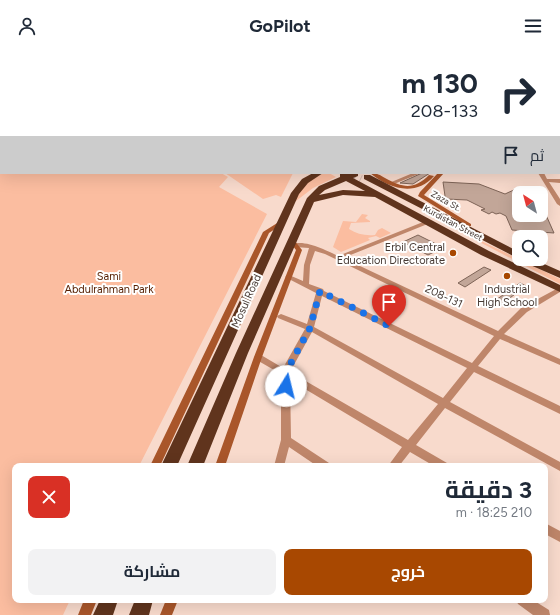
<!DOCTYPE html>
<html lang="ar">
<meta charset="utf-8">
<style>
body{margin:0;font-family:Figtree,Cairo,sans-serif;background:#f2f2f3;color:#1f2937;direction:rtl;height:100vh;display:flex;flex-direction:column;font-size:15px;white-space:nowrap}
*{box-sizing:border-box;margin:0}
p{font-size:13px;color:#747a83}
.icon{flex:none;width:22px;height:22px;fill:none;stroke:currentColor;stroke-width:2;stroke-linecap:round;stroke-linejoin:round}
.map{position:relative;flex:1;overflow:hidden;direction:ltr}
.side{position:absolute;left:12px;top:411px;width:536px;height:140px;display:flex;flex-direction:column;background:#fff;border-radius:8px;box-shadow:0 4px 16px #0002;direction:rtl}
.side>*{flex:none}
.guide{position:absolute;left:0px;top:0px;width:560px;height:122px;box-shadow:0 4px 16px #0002;direction:rtl;background:#fff;color:#1f2937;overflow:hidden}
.needle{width:26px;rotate:324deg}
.tools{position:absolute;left:512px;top:134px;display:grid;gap:8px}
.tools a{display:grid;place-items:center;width:36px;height:36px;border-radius:8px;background:#fff;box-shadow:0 4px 16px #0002;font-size:20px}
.pin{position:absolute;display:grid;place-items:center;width:34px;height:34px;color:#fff;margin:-41px -17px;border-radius:50% 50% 50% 0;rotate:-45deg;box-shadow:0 0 4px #0007}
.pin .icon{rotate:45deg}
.me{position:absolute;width:44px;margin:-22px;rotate:9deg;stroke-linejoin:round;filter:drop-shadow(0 0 3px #0008)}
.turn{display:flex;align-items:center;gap:14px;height:84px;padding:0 16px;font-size:18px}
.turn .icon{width:52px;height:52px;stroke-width:2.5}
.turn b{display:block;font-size:28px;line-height:34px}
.then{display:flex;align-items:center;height:38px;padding:0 16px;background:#0003;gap:8px;font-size:15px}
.round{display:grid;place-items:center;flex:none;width:42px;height:42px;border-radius:8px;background:#f2f2f3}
.headline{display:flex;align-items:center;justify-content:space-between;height:68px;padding:0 16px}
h1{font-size:24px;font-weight:700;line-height:30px}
.primary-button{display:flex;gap:8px;margin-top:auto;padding:8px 16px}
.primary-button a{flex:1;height:46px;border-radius:8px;background:#a84801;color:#fff;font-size:16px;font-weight:700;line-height:46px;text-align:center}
.primary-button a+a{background:#f2f2f3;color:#1f2937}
header{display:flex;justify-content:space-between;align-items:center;height:52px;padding:0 16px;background:#fff;font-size:18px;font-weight:700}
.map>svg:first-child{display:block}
.green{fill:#fbbda0}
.building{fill:#c2a698;stroke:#7e6457}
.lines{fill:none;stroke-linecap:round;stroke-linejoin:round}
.highway-tunnel{stroke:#d4baae;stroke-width:8;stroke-dasharray:8 4.5;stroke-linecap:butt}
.street{fill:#bf866a;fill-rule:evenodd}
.secondary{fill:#a9562a;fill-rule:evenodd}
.primary{fill:#8b3c06;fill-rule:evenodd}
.highway{fill:#60341d;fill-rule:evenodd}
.route{stroke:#1a73e8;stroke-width:7;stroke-dasharray:0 12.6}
.poi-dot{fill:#a84801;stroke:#fff;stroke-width:1.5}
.labels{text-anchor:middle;stroke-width:4;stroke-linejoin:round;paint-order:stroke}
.far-street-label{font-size:9px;fill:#463a34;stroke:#fff}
.poi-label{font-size:11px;fill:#463a34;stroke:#fff;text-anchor:end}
.park-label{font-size:11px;fill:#551f00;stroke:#fff}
.street-label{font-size:11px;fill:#463a34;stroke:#fff}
</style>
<header><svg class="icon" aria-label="menu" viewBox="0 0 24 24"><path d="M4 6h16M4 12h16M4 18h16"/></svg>GoPilot<svg class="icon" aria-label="person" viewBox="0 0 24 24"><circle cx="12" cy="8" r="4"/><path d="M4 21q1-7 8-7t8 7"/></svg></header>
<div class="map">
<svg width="560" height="563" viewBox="0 0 560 563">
<rect width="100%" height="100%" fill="#f8dacc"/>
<path class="green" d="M0,26L1,121H221L228,125L219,135L267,162L139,414H15V548H70L63,563H0Z
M225,121L264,122L293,121L281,145L276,143L263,147Z
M323,121H329L336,125L313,136L296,149C297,134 312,127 323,121Z
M362,162L368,163L365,166L370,169V170L351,171L349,177C357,182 365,184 375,183L378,178L382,176L391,181L380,186L376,184L368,186L370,188L341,200L333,195L343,169L356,170Z
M469,183L560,227V232L468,184Z"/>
<path class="building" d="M422,121H430L413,132L400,131Z
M443,130L479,132L505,142L516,137L519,138V163H546L554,181L512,178L506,164L500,161L496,162L492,160L489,162L481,158L485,157L467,148L446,147L445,144Z
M418,183L436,192L442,196L428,203L403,190Z
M484,215L491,218L465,235L458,231Z
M520,231L526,234L499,254L493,250Z"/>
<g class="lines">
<path class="highway-tunnel" d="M349,121L361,127"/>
<path class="street" d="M441,0H446L447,1H442Z
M517,0H522L523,1H518Z
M559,3H560V5H559Z
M0,4H1V6H0Z
M0,13H1V15H0Z
M559,17H560V19H559Z
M559,34H560V37H559Z
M559,63H560V65H559Z
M559,79H560V81H559Z
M559,111H560V115H559Z
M413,121H421L394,132L389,131Z
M538,121H544L547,127H560V131L549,130L560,147V154L557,152Z
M428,168L430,169V171L343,206L498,279L521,256L560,235V240L527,260L504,282L560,307V313L500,287L478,314L560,354V362L474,320L450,350L560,410V419L445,356L416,393L447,411L448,414H434L410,400L399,414H388L402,395L290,328L291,386L329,411L330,414H317L289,395L284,414H274L281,388V322L255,307L254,305L258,302L261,303L283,316L305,277L278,266L277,264L281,262L307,272L316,241L285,225L289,223L303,229L304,213L309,196L295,195L292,193C302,186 328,199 338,204ZM315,199L325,202L494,284L472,311L324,239L323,237L309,232L310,213ZM322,244L467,316L443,346L314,275ZM312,280L438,352L408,388L290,320Z
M545,471L560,479V490L545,482Z
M516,548H533L549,558L550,563H533L518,552Z"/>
<path class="secondary" d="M22,0H26L21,1Z
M0,20H1V22H0Z
M370,121C377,121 380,123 385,126C403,136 414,138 429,123L434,124C416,145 389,137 370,121Z
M438,121H444L424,143L471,172V174H467L418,144L420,140Z
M282,168L284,169V171L269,181L160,414H150L263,180Z
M292,187L294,188L302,198L262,305L225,414H215L254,305L296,198L289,189Z
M84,548H97L91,563H78Z
M166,548H178L172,563H160Z"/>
<path class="primary" d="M412,0H418L419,1H413Z
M559,44H560V46H559Z"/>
<path class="highway" d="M173,0H177V1H173Z
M185,0H190V1H185Z
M313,121H323L308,131L299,142L177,414H161L291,141L302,127Z
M351,121H358V124L353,126L489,199L560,233V240L481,203L375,145L343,143L314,150L248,301L203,414H187L236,301L307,146L319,134L340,125V122ZM346,129L365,139L343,138L319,143L325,138Z
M364,123H370L519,200V207L364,127Z
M520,207H533L560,219V226L521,209Z
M100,548H118L113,563H93Z
M135,548H153L149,563H129Z"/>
</g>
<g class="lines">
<path class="route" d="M286,334V320L310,276L320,239L389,274"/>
</g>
<g class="poi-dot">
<circle cx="453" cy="201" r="4"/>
<circle cx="507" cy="224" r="4"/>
</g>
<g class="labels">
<g class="far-street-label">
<text transform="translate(446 149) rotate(29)" y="3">Zaza St.</text>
<text transform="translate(453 171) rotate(28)" y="3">Kurdistan Street</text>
</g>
<g class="poi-label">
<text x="445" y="199">Erbil Central<tspan x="445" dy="13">Education Directorate</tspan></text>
<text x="507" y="241" text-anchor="middle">Industrial<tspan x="507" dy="13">High School</tspan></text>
</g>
<g class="park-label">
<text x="109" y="228">Sami<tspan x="109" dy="13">Abdulrahman Park</tspan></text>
</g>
<g class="street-label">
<text transform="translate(444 244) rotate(25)" y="4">208-131</text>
<text transform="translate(246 249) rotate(-66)" y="4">Mosul Road</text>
</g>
</g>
</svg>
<div class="tools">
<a><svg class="needle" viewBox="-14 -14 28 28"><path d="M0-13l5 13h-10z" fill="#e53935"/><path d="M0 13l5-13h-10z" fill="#747a83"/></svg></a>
<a><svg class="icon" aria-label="search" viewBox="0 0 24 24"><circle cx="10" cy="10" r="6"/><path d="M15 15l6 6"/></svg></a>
</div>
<div class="pin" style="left:389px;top:274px;background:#d93025"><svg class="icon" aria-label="arrive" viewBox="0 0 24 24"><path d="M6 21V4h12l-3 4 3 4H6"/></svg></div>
<svg class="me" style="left:286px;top:334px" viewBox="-20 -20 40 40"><circle r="19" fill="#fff"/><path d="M0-13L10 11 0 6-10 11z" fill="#1a73e8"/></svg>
<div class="guide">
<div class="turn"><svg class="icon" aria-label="right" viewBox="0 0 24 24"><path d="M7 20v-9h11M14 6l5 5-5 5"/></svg><div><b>130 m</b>208-133</div></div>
<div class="then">ثم<svg class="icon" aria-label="arrive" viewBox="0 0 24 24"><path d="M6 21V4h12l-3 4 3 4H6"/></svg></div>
</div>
<section class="side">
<div class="headline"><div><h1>3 دقيقة</h1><p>210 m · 18:25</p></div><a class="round" style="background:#d93025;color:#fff"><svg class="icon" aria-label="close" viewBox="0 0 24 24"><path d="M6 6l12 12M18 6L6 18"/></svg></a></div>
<div class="primary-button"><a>خروج</a><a>مشاركة</a></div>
</section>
</div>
